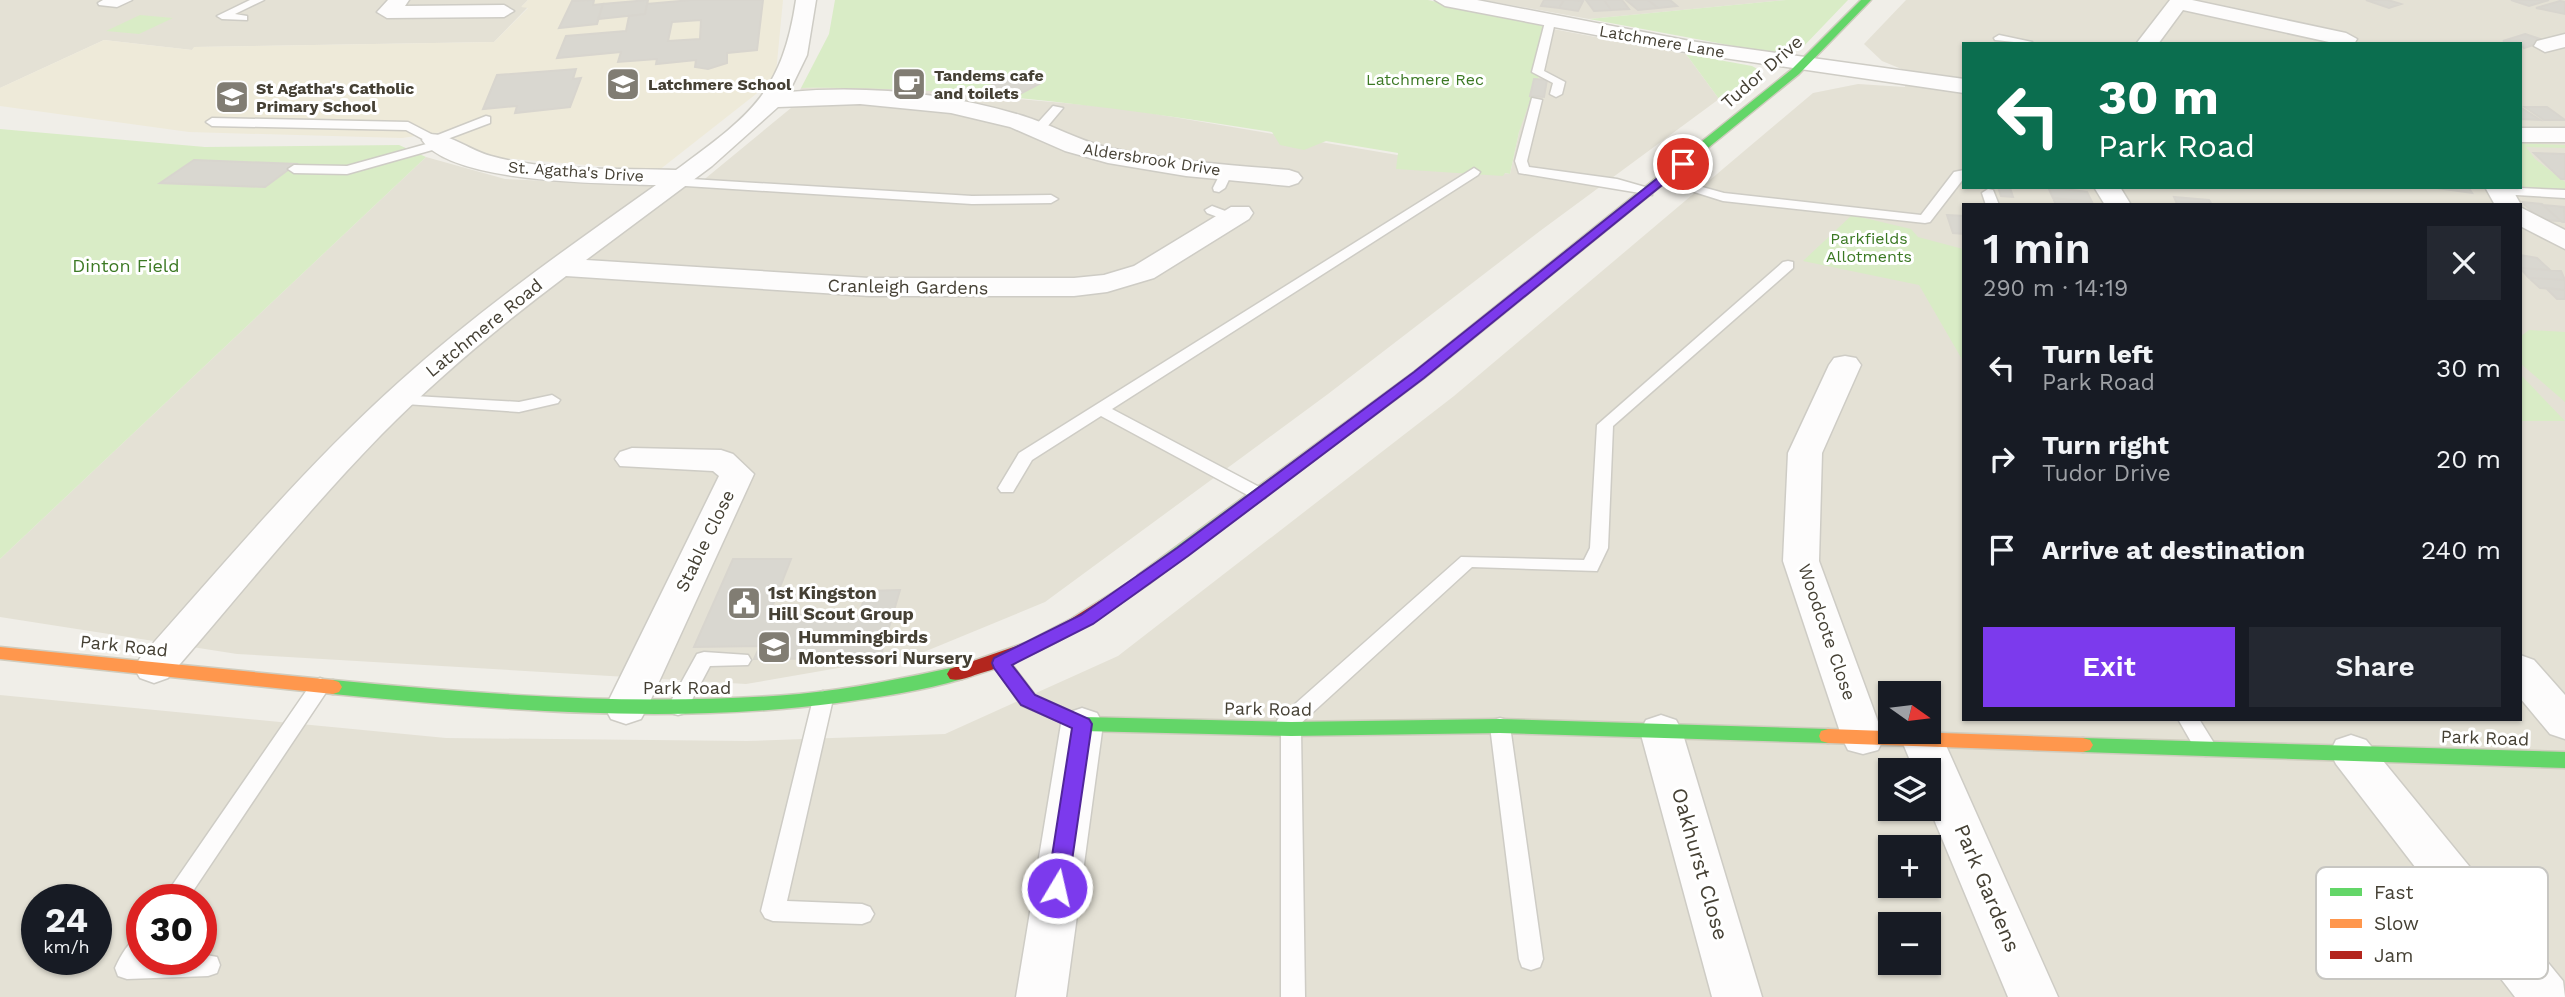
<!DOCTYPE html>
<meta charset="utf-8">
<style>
body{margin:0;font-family:"Work Sans",sans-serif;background:#242831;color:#f1f3f6;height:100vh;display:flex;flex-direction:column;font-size:26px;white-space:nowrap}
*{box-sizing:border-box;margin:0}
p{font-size:23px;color:#9ea1a6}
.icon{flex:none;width:38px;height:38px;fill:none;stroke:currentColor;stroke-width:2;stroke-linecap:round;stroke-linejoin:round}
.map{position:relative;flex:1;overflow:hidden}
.sheet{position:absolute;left:1962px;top:203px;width:560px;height:518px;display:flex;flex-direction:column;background:#171b24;border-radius:0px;box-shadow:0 2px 5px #0004}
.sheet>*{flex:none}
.banner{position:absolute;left:1962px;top:42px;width:560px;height:147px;border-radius:0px;box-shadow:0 2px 5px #0004;background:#0b6e4f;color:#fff;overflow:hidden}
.needle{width:46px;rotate:104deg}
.tools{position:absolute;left:1878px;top:681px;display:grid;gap:14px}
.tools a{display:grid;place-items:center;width:63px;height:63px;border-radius:0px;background:#171b24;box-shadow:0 2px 5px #0004;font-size:35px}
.speed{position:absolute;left:21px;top:884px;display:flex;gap:14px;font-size:35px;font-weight:700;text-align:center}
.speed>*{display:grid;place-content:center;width:91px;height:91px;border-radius:50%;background:#171b24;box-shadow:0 2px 5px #0004;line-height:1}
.speed small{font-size:18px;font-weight:400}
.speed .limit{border:10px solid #d22;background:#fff;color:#111}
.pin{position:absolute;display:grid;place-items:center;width:60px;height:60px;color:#fff;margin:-30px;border:4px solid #fff;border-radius:50%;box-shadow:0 2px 7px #0007}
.me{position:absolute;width:77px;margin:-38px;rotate:9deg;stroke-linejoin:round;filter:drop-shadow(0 0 5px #0008)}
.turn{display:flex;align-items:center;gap:24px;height:147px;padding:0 21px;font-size:32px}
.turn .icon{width:91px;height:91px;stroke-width:2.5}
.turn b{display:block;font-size:49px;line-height:60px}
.round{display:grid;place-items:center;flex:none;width:74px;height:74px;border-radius:0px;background:#242831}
.overview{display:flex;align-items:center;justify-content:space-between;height:119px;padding:0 21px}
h1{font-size:42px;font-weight:600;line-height:52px}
.primary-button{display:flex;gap:14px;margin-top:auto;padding:14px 21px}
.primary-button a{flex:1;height:80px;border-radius:0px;background:#7c3aed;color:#fff;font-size:28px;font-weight:600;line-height:80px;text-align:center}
.primary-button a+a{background:#242831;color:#f1f3f6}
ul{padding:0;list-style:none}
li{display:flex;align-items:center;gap:21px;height:91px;padding:0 21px}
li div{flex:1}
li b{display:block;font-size:26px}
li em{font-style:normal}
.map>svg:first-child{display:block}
.residential{fill:#e4e1d5;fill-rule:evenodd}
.education{fill:#eeead9}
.green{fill:#d9ecc6}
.building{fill:#d9d7d0;stroke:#d8d5ce;stroke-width:2;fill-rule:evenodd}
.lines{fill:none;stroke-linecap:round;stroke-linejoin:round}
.lane-casing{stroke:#ceccc5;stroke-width:3}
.street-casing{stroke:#ceccc5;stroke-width:3}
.fast-casing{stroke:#cfccbe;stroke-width:3}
.slow-casing{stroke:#cfccbe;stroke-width:3}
.jam-casing{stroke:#cfccbe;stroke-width:3}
.lane{fill:#fdfcfc;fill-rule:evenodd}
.street{fill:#fdfcfc;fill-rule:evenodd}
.fast{fill:#63d668;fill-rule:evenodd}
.slow{fill:#ff974d;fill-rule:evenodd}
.jam{fill:#b3261e;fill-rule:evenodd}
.route{fill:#7c3aed;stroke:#51269a;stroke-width:2}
.labels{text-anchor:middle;stroke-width:6;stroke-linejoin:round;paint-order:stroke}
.far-street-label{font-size:16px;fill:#454034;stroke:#fff}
.far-poi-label{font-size:16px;font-weight:bold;fill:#454034;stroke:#fff;text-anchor:start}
.far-park-label{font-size:16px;fill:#3c7924;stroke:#fff}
.street-label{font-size:18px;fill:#454034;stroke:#fff}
.park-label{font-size:18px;fill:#3c7924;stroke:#fff}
.poi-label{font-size:18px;font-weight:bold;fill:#454034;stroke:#fff;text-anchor:start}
.near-street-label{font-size:21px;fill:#454034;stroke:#fff}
.key{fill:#fff;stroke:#c7c6c2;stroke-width:2}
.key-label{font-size:19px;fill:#454034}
</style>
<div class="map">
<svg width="2565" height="997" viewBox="0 0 2565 997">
<rect width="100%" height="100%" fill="#f0eee8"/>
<path class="residential" d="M0,0H528L522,6L528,7L494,42L195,47L192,50L104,40L0,88Z
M1483,0H1786L1589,19Z
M1906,0H2565V997H0V695L446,738L747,741L945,734L1118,656L1454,396L1813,93L1858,84L1905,87L1904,70L1882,61L1864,44ZM1964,44H2520V187H1964ZM1964,205H2520V719H1964ZM1890,693H1928V732H1890ZM1890,770H1928V808H1890ZM1890,847H1928V886H1890ZM37,900H96V959H37ZM142,900H201V959H142ZM1890,924H1928V962H1890Z
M1541,29H1553L1686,54L1719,99L1540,231L1328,394L1045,602L919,654L746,684L237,654L0,617V559L426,157L505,179L695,187L791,108L801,88L887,87L1120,108L1510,174Z"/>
<path class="education" d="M528,0H783L776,73L756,94L658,171L490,157L443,132L402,138L189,132L0,106V88L104,40L192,50L194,47L494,42L528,8L521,7Z"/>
<path class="green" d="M835,0H1428L1543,26L1533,66L1542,67L1519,132L1510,174L1505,173L1503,176L1396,169L1398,153L1326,141L1304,150L1280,145L1272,132C1115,107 960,86 801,88L829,34Z
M1786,0H1848L1802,48L1793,53L1777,54L1589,19Z
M140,15L173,18L139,34L106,31Z
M1686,54L1752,66L1761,71L1719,99Z
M0,129L205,147L399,145L426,157L0,559Z
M2520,143L2565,145V148L2526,147L2535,159L2565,182V190L2526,188L2520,184Z
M1852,215L1911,229L1918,237L1963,249V361L1919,285L1803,261Z
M2529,330L2565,332V402L2520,363V337Z
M2520,374L2565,421H2520Z"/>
<path class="building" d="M594,0L593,5L603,4L597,24L559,28L572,1Z
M648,0L645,14L598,19L603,4Z
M691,0H763L757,50L727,53V63L708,69L695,67L696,60L656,64L657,59L618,62L621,52L557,58L566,36L626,31L629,16L645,14L647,4ZM701,20L700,39L668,41L672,22Z
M1544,0H1564L1559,8L1541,6Z
M1564,0H1572L1583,1L1578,11L1559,8Z
M1586,0H1604L1611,10L1594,11Z
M1604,0H1622L1629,9L1611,10Z
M1626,0H1648L1658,8L1638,10Z
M1648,0H1670L1677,6L1658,8Z
M2366,0H2388L2401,4L2389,8Z
M2511,0H2549L2529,6Z
M2560,1L2565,2V14L2536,8Z
M2525,34L2546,41L2524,48L2520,44L2503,41Z
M576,69L573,79L581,78L570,107L515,113L517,106L483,109L497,75Z
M1011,75L1039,84L1018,95L986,88Z
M1534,79L1547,80L1544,97L1530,96Z
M2520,107L2540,120L2520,119Z
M2525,107H2547L2565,120H2544Z
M2534,153L2565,154V179H2561Z
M194,160L296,164L265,187L160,183Z
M1998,187L2010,188L2013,197L2001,196Z
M2048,187L2087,192L2092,202L2053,198Z
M2468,187L2472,193L2430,187Z
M2174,197L2209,200L2212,205L2177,204Z
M2053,198L2092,202L2093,205H2056Z
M2522,202L2542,204L2561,221L2541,220Z
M2543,205L2564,207L2565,222H2562Z
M1947,215L1964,216V234L1953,233Z
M2520,255L2537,258L2550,270L2520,268Z
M2520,268L2561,271L2565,280L2529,278Z
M2529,278L2565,280V290L2540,288Z
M2546,288L2565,290V299H2557Z
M733,559H791L769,615L859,614L867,591L900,590L880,658L754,659L760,646L694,647Z"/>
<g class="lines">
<g class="lane-casing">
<path id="lane" d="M103,0H132L117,7L99,5L98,3Z
M250,0H264L235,14L247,16V20L222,19L217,16Z
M1550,19L1555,22L1544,71L1565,82L1562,94L1556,97L1550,94L1553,83L1532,72L1545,22Z
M1999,35L2032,42L2033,44L1995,40L1994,38Z
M1532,98L1542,100L1527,161L1529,167L1617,179L1652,189V195L1519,173L1515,161Z
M1053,106L1063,108L1042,133H1034V127Z
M486,116L490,117V123L442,141L445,144L443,147L347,174L294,173L288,169L294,165L347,166L430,143L406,130L212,126L206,122L212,118L408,122L435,136Z
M1227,167L1233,171L1225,188L1219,192L1214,191L1213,188L1223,168Z
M1474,168L1480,172L1478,175L1112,409L1265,490L1268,494L1265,498H1253L1101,416L1032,460L1013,492H1001L998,488L1019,453Z
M1964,170V178L1930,222L1925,223L1723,201L1656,180L1662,176L1724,193L1921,215L1954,172Z
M675,178L972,196L1051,195L1058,199L1051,203L972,204L670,185L669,182Z
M2495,187L2565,190V198L2499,194L2493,190Z
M1988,189L1993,190L1999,205H1986L1982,193Z
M1212,206L1236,215L1238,218L1231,222L1207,213L1205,210Z
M1788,261L1793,262V268L1613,426L1608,548L1597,571L1472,567L1299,725L1301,729L1305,997H1281V732L1275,725L1278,719L1461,557L1584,560L1590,548L1597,425L1783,262Z
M397,395L519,402L552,395L560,400L558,403L519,412L391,403L389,400L391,397Z
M704,652L748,655L751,660L748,665L710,666L685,713L678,715L671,713L668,707L671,701L697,654Z
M320,678L327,681L330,686L327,691L187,900H162L313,681Z
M823,691L830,694L833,699L787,901L862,904L870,907L874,914L870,921L862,924L773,921L765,918L761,911L813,699L816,694Z
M1500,718L1507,720L1510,726L1543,959L1540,967L1531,970L1522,967L1519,959L1490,726L1493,720Z
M2178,719H2199L2217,748L2214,754L2206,756L2198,754Z
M142,935V959H201V954L217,957L220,965L217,973L208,976L127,979L118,976L115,968C121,955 129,940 142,935Z"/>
</g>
<g class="street-casing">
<path id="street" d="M388,0H409L405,6L504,5L514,11L504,17L387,18L377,12Z
M796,0H816L807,55L789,92C866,85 946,93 1020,115C1051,124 1078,141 1110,148C1169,161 1229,165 1289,170L1298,173L1302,178L1298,183L1289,186L1186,176L1108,163L1065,151L1010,127L951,113L860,104L778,107L712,166L586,260L869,278H1074L1104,275L1134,266L1231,207H1249L1253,213L1249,219L1154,278L1107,292L1074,296H869L566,276C501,325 438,377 381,435C306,512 238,597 168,678L154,683L140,678L134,668L140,658C224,564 305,466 399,382C479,310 567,248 656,185C605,183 452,184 422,140L425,135C446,130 470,151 491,156C550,172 615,168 676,170C749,116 782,94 796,0Z
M1435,0H1477L1690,41L1964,79V93L1690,53L1445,6Z
M2170,0H2192L2346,33L2357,39L2354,44H2338L2183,10L2158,44H2136Z
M2565,34V47L2545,52L2534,46L2537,41Z
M2520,128H2565V142H2520Z
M2094,187H2120L2131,205H2105Z
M2485,187H2511L2521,205H2495Z
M2520,207L2565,230V249L2520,226Z
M1845,356L1856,358L1861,365L1822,453L1819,561L1884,738L1878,750L1863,754L1848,750L1842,738L1783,561L1788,453L1829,365L1834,358Z
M632,448L721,450L733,454L754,474L647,708L641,719L626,724L611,719L605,708L719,476L713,471L620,466L615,459L620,452Z
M2520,655L2534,660L2565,695V739L2550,734L2520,698Z
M1082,708L1097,713L1103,724L1066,997H1016L1061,724L1067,713Z
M1661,715L1676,720L1682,731L1762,997H1712L1640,731L1646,720Z
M1928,726L1938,729L1944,741L2058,997H2008L1928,805V770H1914L1902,741L1907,732H1928Z
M2351,735L2366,740L2563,981L2565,997H2515L2336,764L2330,752L2336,740Z"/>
</g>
<g class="fast-casing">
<path id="fast" d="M1861,0H1871L1799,74L1424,378L1150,583H1138L1136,579L1138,575L1414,372L1791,70Z
M1001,656L1007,658L1035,695L1084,717L1291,722L1500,719L1828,729L1835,731L1837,736L1835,741L1828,743L1500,733L1291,736L1082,731L1021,705L992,663L995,658Z
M956,667L962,669L965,674L962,679C922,691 879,697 837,703C670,725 500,710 333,694L327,692L324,687L327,682L333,680C488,695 643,707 799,694C852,689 904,678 956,667Z
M2083,738L2565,752V768L2083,752L2076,750L2073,745L2076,740Z"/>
</g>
<g class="slow-casing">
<path id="slow" d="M0,647L333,680L339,682L342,687L339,692L333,694L0,659Z
M1828,729L2083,738L2090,740L2093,745L2090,750L2083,752L1828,743L1821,741L1819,736L1821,731Z"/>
</g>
<g class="jam-casing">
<path id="jam" d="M1144,573L1150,575L1152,579L1150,583C1097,620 1043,655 981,673C971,676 960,682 950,679L947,674L950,669L1025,643L1071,619Z"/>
</g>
<use href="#lane" class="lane"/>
<use href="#street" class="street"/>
<use href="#fast" class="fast"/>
<use href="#slow" class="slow"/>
<use href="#jam" class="jam"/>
</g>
<path class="route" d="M1679,161L1688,164L1424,378L1188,556L1093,624L1012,665L1035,695L1089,719L1092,724L1068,888L1065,894L1057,897L1050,894L1047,888L1072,728L1021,705L994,668L992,663L994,658L1081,615L1177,548L1414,372Z"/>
<defs>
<g id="school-square" transform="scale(1.75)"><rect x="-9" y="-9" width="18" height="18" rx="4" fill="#817d73" stroke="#fff"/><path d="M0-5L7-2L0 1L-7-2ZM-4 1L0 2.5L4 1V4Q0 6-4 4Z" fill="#fff"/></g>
<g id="cafe-square" transform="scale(1.75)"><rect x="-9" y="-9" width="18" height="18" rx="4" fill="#817d73" stroke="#fff"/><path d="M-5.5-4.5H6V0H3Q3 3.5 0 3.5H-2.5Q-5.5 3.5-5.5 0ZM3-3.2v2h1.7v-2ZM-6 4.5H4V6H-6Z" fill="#fff"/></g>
<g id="civic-square" transform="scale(1.75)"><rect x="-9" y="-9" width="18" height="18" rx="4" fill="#817d73" stroke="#fff"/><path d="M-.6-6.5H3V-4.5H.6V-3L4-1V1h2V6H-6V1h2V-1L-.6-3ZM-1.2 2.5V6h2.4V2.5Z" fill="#fff"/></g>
</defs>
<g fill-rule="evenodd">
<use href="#school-square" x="623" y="84"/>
<use href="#cafe-square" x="909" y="84"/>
<use href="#school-square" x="232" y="97"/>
<use href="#civic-square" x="744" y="603"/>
<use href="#school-square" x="774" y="647"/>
</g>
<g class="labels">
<g class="far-street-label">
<text transform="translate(1662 41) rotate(10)" y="6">Latchmere Lane</text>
<text transform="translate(1152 159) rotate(9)" y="6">Aldersbrook Drive</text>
<text transform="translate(576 171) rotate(4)" y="6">St. Agatha's Drive</text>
</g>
<g class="far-poi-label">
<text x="934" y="81">Tandems cafe<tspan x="934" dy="18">and toilets</tspan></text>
<text x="648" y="90">Latchmere School</text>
<text x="256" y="94">St Agatha's Catholic<tspan x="256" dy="18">Primary School</tspan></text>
</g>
<g class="far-park-label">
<text x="1425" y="85">Latchmere Rec</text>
<text x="1869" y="244">Parkfields<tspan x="1869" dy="18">Allotments</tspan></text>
</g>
<g class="street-label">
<text transform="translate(1762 72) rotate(-41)" y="6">Tudor Drive</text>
<text transform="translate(908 287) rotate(1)" y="6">Cranleigh Gardens</text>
<text transform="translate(484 328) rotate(-39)" y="6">Latchmere Road</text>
<text transform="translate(705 541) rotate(-64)" y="6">Stable Close</text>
<text transform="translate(1827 632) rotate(71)" y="6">Woodcote Close</text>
<text transform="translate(124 646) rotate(6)" y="6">Park Road</text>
<text x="687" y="694">Park Road</text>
<text transform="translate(1268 709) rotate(1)" y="6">Park Road</text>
<text transform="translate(2485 738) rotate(2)" y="6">Park Road</text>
</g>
<g class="park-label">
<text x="126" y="272">Dinton Field</text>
</g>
<g class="poi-label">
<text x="768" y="599">1st Kingston<tspan x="768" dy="21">Hill Scout Group</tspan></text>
<text x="798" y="643">Hummingbirds<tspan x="798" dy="21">Montessori Nursery</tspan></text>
</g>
<g class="near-street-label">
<text transform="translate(1700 864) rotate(74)" y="7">Oakhurst Close</text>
<text transform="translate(1987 888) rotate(67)" y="7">Park Gardens</text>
</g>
</g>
<rect x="2316" y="867" width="232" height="112" rx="10" class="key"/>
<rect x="2330" y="888" width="32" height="8" fill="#63d668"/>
<rect x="2330" y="919" width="32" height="9" fill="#ff974d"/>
<rect x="2330" y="951" width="32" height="8" fill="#b3261e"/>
<g class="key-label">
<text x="2374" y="899">Fast</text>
<text x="2374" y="930">Slow</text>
<text x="2374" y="962">Jam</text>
</g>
</svg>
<div class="tools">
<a><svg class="needle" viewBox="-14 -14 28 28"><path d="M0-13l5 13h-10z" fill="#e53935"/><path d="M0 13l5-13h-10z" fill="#9ea1a6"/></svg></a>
<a><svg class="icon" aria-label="layers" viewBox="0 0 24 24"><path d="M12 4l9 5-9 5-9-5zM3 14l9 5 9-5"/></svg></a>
<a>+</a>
<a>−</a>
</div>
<div class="speed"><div>24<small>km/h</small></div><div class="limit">30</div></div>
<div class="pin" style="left:1683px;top:164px;background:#d93025"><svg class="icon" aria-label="arrive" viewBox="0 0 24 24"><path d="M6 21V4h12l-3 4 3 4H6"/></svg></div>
<svg class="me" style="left:1057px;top:888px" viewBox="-20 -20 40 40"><circle r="17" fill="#7c3aed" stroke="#fff" stroke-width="3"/><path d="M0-11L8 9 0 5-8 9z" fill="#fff"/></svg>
<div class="banner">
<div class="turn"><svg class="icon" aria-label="left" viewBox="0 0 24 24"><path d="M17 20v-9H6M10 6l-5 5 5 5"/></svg><div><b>30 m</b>Park Road</div></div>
</div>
<section class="sheet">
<div class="overview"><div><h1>1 min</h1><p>290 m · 14:19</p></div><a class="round"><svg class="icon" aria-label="close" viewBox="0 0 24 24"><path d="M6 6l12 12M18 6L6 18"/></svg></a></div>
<ul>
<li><svg class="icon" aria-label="left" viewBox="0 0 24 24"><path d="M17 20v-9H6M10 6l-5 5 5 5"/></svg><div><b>Turn left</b><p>Park Road</p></div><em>30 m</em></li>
<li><svg class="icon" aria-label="right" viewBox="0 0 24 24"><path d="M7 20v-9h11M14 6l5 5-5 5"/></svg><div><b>Turn right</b><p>Tudor Drive</p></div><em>20 m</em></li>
<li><svg class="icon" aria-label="arrive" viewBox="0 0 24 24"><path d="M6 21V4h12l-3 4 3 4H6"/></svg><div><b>Arrive at destination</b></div><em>240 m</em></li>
</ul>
<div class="primary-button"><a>Exit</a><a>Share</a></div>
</section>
</div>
